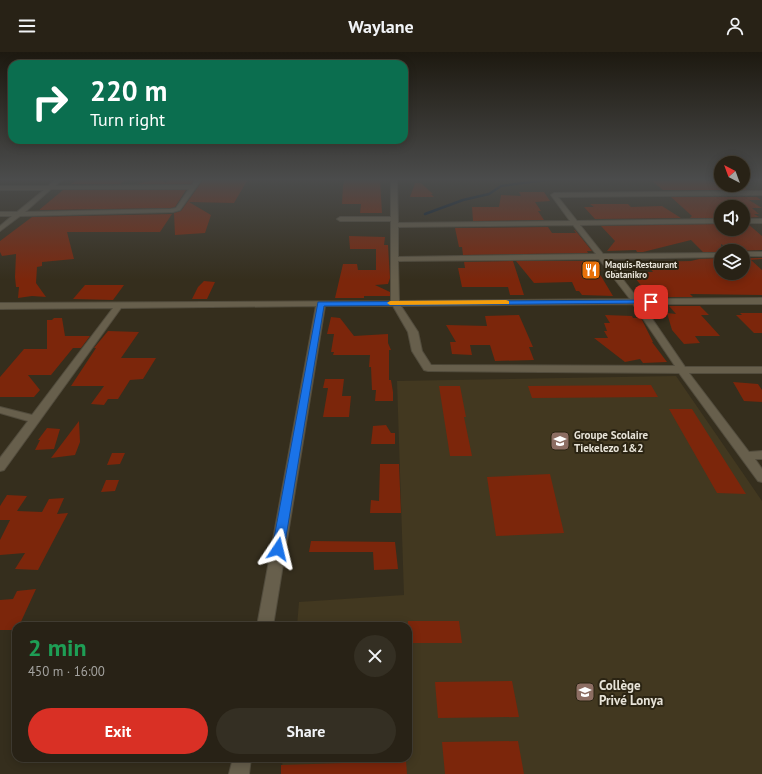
<!DOCTYPE html>
<meta charset="utf-8">
<style>
body{margin:0;font-family:"PT Sans",sans-serif;background:#342f23;color:#f1f3f6;height:100vh;display:flex;flex-direction:column;font-size:15px;white-space:nowrap}
*{box-sizing:border-box;margin:0}
p{font-size:13px;color:#a5a4a1}
.icon{flex:none;width:22px;height:22px;fill:none;stroke:currentColor;stroke-width:2;stroke-linecap:round;stroke-linejoin:round}
.map{position:relative;flex:1;overflow:hidden}
.sheet{position:absolute;left:12px;top:570px;width:400px;height:140px;display:flex;flex-direction:column;background:#282216;border-radius:12px;box-shadow:0 2px 10px #0003,0 0 0 1px #443f35}
.sheet>*{flex:none}
.top-card{position:absolute;left:8px;top:8px;width:400px;height:84px;border-radius:12px;box-shadow:0 2px 10px #0003,0 0 0 1px #443f35;background:#0b6e4f;color:#fff;overflow:hidden}
.needle{width:26px;rotate:319deg}
.controls{position:absolute;left:714px;top:104px;display:grid;gap:8px}
.controls a{display:grid;place-items:center;width:36px;height:36px;border-radius:50%;background:#282216;box-shadow:0 2px 10px #0003,0 0 0 1px #443f35;font-size:20px}
.pin{position:absolute;display:grid;place-items:center;width:34px;height:34px;color:#fff;margin:-17px;border-radius:8px;box-shadow:0 2px 6px #0006}
.me{position:absolute;width:44px;margin:-22px;rotate:10deg;stroke-linejoin:round;filter:drop-shadow(0 0 3px #0008)}
.turn{display:flex;align-items:center;gap:14px;height:84px;padding:0 16px;font-size:18px}
.turn .icon{width:52px;height:52px;stroke-width:2.5}
.turn b{display:block;font-size:28px;line-height:34px}
.round{display:grid;place-items:center;flex:none;width:42px;height:42px;border-radius:21px;background:#342f23}
.head{display:flex;align-items:center;justify-content:space-between;height:68px;padding:0 16px}
h1{font-size:24px;font-weight:700;line-height:30px;color:#1e9e55}
.action{display:flex;gap:8px;margin-top:auto;padding:8px 16px}
.action a{flex:1;height:46px;border-radius:24px;background:#d93025;color:#fff;font-size:16px;font-weight:700;line-height:46px;text-align:center}
.action a+a{background:#342f23;color:#f1f3f6}
header{display:flex;justify-content:space-between;align-items:center;height:52px;padding:0 16px;background:#282216;font-size:18px;font-weight:700}
.map>svg:first-child{display:block}
.built{fill:#423820}
.lines{fill:none;stroke-linecap:round;stroke-linejoin:round}
.stream{stroke:#071e33;stroke-width:2.5}
.building{fill:#7c260b}
.street-casing{stroke:#524c3d;stroke-width:2}
.street{fill:#675f4c;fill-rule:evenodd}
.route{fill:#1a73e8;stroke:#114b97}
.slow{fill:#f59e0b}
.labels{text-anchor:middle;stroke-width:4;stroke-linejoin:round;paint-order:stroke}
.far-poi-label{font-size:9px;font-weight:bold;fill:#e8e4d9;stroke:#2b2413;text-anchor:start}
.poi-label{font-size:11px;font-weight:bold;fill:#e8e4d9;stroke:#2b2413;text-anchor:start}
.near-poi-label{font-size:13px;font-weight:bold;fill:#e8e4d9;stroke:#2b2413;text-anchor:start}
</style>
<header><svg class="icon" aria-label="menu" viewBox="0 0 24 24"><path d="M4 6h16M4 12h16M4 18h16"/></svg>Waylane<svg class="icon" aria-label="person" viewBox="0 0 24 24"><circle cx="12" cy="8" r="4"/><path d="M4 21q1-7 8-7t8 7"/></svg></header>
<div class="map">
<svg width="762" height="722" viewBox="0 0 762 722">
<rect width="100%" height="100%" fill="#352e1d"/>
<path class="built" d="M676,324L762,449V722H281L283,706H408V574H297L299,550L404,543L397,329Z"/>
<g class="lines">
<path class="stream" d="M425,162L463,148L489,142L501,134L554,127"/>
</g>
<path class="building" d="M78,127H126L120,132H71Z
M159,127L166,131L169,127L194,128L191,132H135Z
M210,127H248L234,151L189,150L211,163L205,181L175,183L174,161L181,159L203,128Z
M670,127L712,129L715,131H721V136L744,135L747,138H663L652,129H672Z
M345,128H380L382,161H360L361,152H342L343,133Z
M415,131H421L433,142H431L434,145H410Z
M63,138H186L175,155L171,156L39,158Z
M519,140H544L550,149L535,150L541,159H538L544,168L473,169L472,155H499L501,143L521,144Z
M671,145H757L761,148H749L762,156H752L759,162H754L759,165L743,166V155H721V166H690L692,164Z
M590,152H628L631,155L662,154L681,166L595,167L584,155H594Z
M172,162L160,180H67L74,207L42,210V214L37,215L36,231L46,245L32,244L18,246L19,235H16L15,225L16,202L2,204L0,200V189L32,165Z
M721,172V177H743V172H748L762,184V198L734,199L721,192V200H703L691,188L643,200H637L636,198L607,199L615,189L601,174Z
M548,175L552,181H576L574,178H575L592,199H587L588,201L463,203L462,195H459L455,176Z
M349,184L385,185L384,193H388L390,226L388,232L375,233L390,240V244H364V246H335L343,212H357L358,218H376V197H350Z
M721,206V221H743V206H762V207L751,208L762,218V243L690,242L693,245H662L658,240H646L633,223H643L640,220H653L645,210L691,209L699,207Z
M513,209L524,243H510L508,235H462L458,216H465L464,210Z
M516,209H594L601,219H598L613,244L582,243L579,239H576L572,230L534,231Z
M204,229L215,230L207,247H192L198,235Z
M85,233H124L113,248L73,247Z
M669,254H700L709,263H701L720,284H695L700,291L684,292L672,278L667,261L676,262Z
M740,261H762V281H754L736,263H742Z
M519,263L533,295H529L534,308L495,309L490,293H470L472,303L452,302L450,290H456L446,273L487,274L485,264Z
M605,263L632,264L633,266H641L653,290H652L667,310L643,311L640,307L625,310L594,286H608L604,279H607L604,271H610Z
M331,265L340,266L354,284L388,282V291L391,298H389V328H391L393,340V349H375L376,338H372L371,315H369L370,303H333L334,300H331L334,282H327Z
M54,266H62L65,284H90L81,296H73L51,323H28L40,338L34,345H0V325L24,297H47V268H52Z
M108,279L139,280L121,306H156L143,327L130,328L118,347H108L104,353L91,352L104,334H71L96,296H94Z
M325,327H344L342,344H351L349,365H323L328,336H323Z
M733,330L758,332L762,338V350L744,349Z
M651,333L658,345L532,346L528,334Z
M439,334H460L466,365H464L472,404H450Z
M669,357H692L746,442L717,441Z
M79,369L80,390L75,403L51,406Z
M386,373L391,381H395V392H371L373,374Z
M47,376L60,377L54,397L35,398L40,388H38Z
M112,401H125L120,412L107,413Z
M380,412H399L401,461H370L371,448L379,449Z
M550,422L564,481L496,484L487,425Z
M106,428H119L115,439L101,440Z
M7,443L27,444L17,459L42,460L49,447L64,446L57,462L68,461L38,518L15,517L25,501L0,503V488L10,468H0V454Z
M311,489L395,490L398,517L374,518L373,500H309Z
M36,537L19,574H16V578H0V548L13,547L17,539Z
M408,569H459L462,591H408Z
M512,629L519,665L438,666L435,630Z
M518,689L524,722H445L442,690Z
M406,709L407,722H281V713Z"/>
<g class="lines">
<g class="street-casing">
<path id="street" d="M56,127H63L55,134L192,133L196,127H202L180,158L173,160L20,164L0,179V174L12,164H0V160H17L44,138H0V134H48ZM51,137H189L176,156L171,157L25,160Z
M391,127H397L398,171L570,169L551,143L554,141L762,139V143L558,145L577,169L721,167V171L580,173L603,202L721,201V205L607,207L638,247L762,246V252H642L685,315H762V321H689L749,400L762,399V407H755L762,417V430L758,429L679,321L428,319L424,318L412,299L408,280L393,254H325L273,574H257L316,254L121,256L4,418L0,419V406L28,369L0,361V355L32,363L113,256L0,257V251L391,249V169H340L337,167L340,165H391ZM573,173L596,202L398,205V175ZM599,207L630,247L399,249L398,209ZM633,252L675,314L431,313L422,299L418,280L401,254Z
M743,167H762V171H743Z
M743,200H762V204H743Z
M233,706H251L249,722H229Z"/>
</g>
<use href="#street" class="street"/>
</g>
<linearGradient id="sky" x2="0" y2="1"><stop stop-color="#1d1910"/><stop offset="0.56" stop-color="#4b4c4c"/><stop offset="1" stop-color="#4b4c4c" stop-opacity="0"/></linearGradient>
<rect width="762" height="228" fill="url(#sky)"/>
<path class="route" d="M651,248L655,250L654,251L324,254L284,497L282,500L278,502L274,500L272,497L318,250Z"/>
<path class="slow" d="M506,248L509,249V252L390,253L387,251L390,249Z"/>
<defs>
<g id="restaurant-square" transform="scale(1)"><rect x="-9" y="-9" width="18" height="18" rx="4" fill="#e8710a" stroke="#2b2413"/><path d="M-5-6h1v4h1v-4h1v4h1v-4h1v5L-1.5 .5V6h-2V.5L-5-1ZM5-6V6H3V1.5H1.5Q1.5-4 5-6Z" fill="#fff"/></g>
<g id="school-square" transform="scale(1)"><rect x="-9" y="-9" width="18" height="18" rx="4" fill="#8d6e63" stroke="#2b2413"/><path d="M0-5L7-2L0 1L-7-2ZM-4 1L0 2.5L4 1V4Q0 6-4 4Z" fill="#fff"/></g>
</defs>
<g fill-rule="evenodd">
<use href="#restaurant-square" x="591" y="218"/>
<use href="#school-square" x="560" y="389"/>
<use href="#school-square" x="585" y="640"/>
</g>
<g class="labels">
<g class="far-poi-label">
<text x="605" y="216">Maquis-Restaurant<tspan x="605" dy="10">Gbatanikro</tspan></text>
</g>
<g class="poi-label">
<text x="574" y="387">Groupe Scolaire<tspan x="574" dy="13">Tiekelezo 1&amp;2</tspan></text>
</g>
<g class="near-poi-label">
<text x="599" y="638">Collège<tspan x="599" dy="15">Privé Lonya</tspan></text>
</g>
</g>
</svg>
<div class="controls">
<a><svg class="needle" viewBox="-14 -14 28 28"><path d="M0-13l5 13h-10z" fill="#e53935"/><path d="M0 13l5-13h-10z" fill="#a5a4a1"/></svg></a>
<a><svg class="icon" aria-label="sound" viewBox="0 0 24 24"><path d="M4 9h4l5-4v14l-5-4H4zM17 9q2 3 0 6"/></svg></a>
<a><svg class="icon" aria-label="layers" viewBox="0 0 24 24"><path d="M12 4l9 5-9 5-9-5zM3 14l9 5 9-5"/></svg></a>
</div>
<div class="pin" style="left:651px;top:250px;background:#d93025"><svg class="icon" aria-label="arrive" viewBox="0 0 24 24"><path d="M6 21V4h12l-3 4 3 4H6"/></svg></div>
<svg class="me" style="left:278px;top:497px" viewBox="-20 -20 40 40"><path d="M0-17L14 15 0 8-14 15z" fill="#1a73e8" stroke="#fff" stroke-width="4"/></svg>
<div class="top-card">
<div class="turn"><svg class="icon" aria-label="right" viewBox="0 0 24 24"><path d="M7 20v-9h11M14 6l5 5-5 5"/></svg><div><b>220 m</b>Turn right</div></div>
</div>
<section class="sheet">
<div class="head"><div><h1>2 min</h1><p>450 m · 16:00</p></div><a class="round"><svg class="icon" aria-label="close" viewBox="0 0 24 24"><path d="M6 6l12 12M18 6L6 18"/></svg></a></div>
<div class="action"><a>Exit</a><a>Share</a></div>
</section>
</div>
